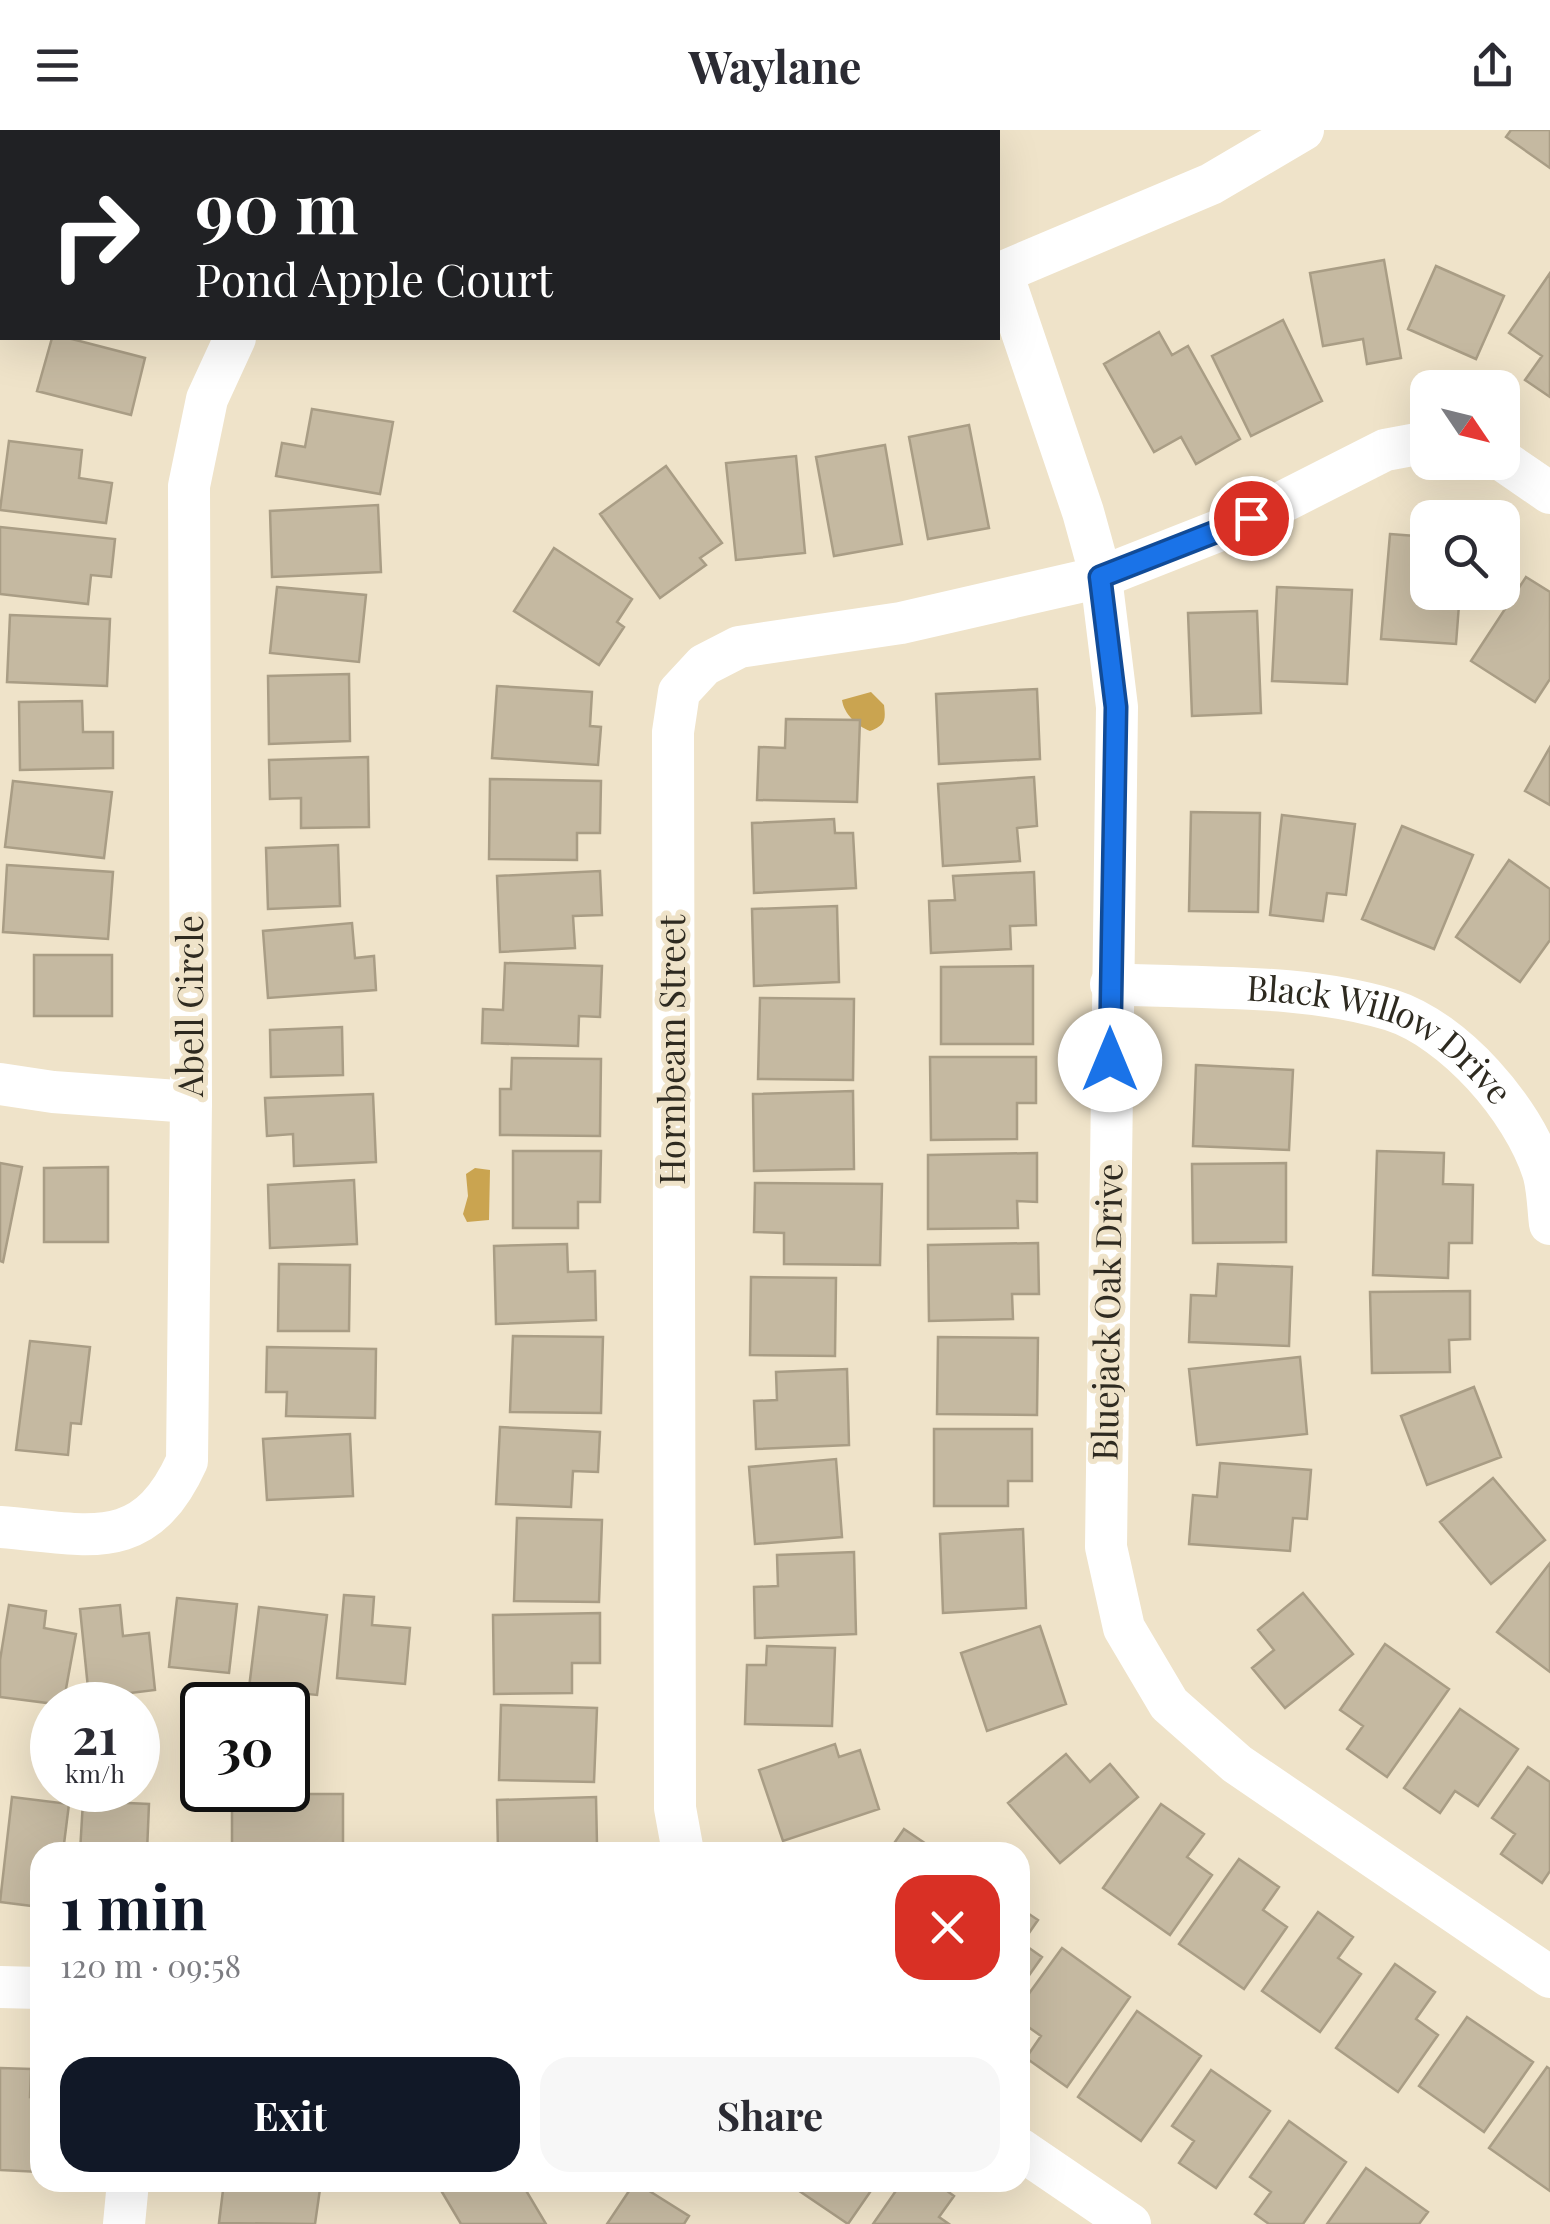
<!DOCTYPE html>
<meta charset="utf-8">
<style>
body{margin:0;font-family:"Playfair Display",serif;background:#f7f7f7;color:#2b2b33;height:100vh;display:flex;flex-direction:column;font-size:38px;white-space:nowrap}
*{box-sizing:border-box;margin:0}
p{font-size:32px;color:#7c7c81}
.icon{flex:none;width:55px;height:55px;fill:none;stroke:currentColor;stroke-width:2;stroke-linecap:round;stroke-linejoin:round}
.map{position:relative;flex:1;overflow:hidden}
.details{position:absolute;left:30px;top:1712px;width:1000px;height:350px;display:flex;flex-direction:column;background:#fff;border-radius:30px;box-shadow:0 10px 40px #0002}
.details>*{flex:none}
.banner{position:absolute;left:0px;top:0px;width:1000px;height:210px;box-shadow:0 10px 40px #0002;background:#202124;color:#fff;overflow:hidden}
.needle{width:65px;rotate:125deg}
.buttons{position:absolute;left:1410px;top:240px;display:grid;gap:20px}
.buttons a{display:grid;place-items:center;width:110px;height:110px;border-radius:20px;background:#fff;box-shadow:0 10px 40px #0002;font-size:50px}
.speed{position:absolute;left:30px;top:1552px;display:flex;gap:20px;font-size:50px;font-weight:700;text-align:center}
.speed>*{display:grid;place-content:center;width:130px;height:130px;border-radius:50%;background:#fff;box-shadow:0 10px 40px #0002;line-height:1}
.speed small{font-size:25px;font-weight:400}
.speed .limit{border:5px solid #111;border-radius:15px;background:#fff;color:#111}
.pin{position:absolute;display:grid;place-items:center;width:85px;height:85px;color:#fff;margin:-42px;border:5px solid #fff;border-radius:50%;box-shadow:0 2px 10px #0007}
.me{position:absolute;width:110px;margin:-55px;rotate:0deg;stroke-linejoin:round;filter:drop-shadow(0 0 8px #0008)}
.turn{display:flex;align-items:center;gap:35px;height:210px;padding:0 30px;font-size:45px}
.turn .icon{width:130px;height:130px;stroke-width:2.5}
.turn b{display:block;font-size:70px;line-height:85px}
.round{display:grid;place-items:center;flex:none;width:105px;height:105px;border-radius:30px;background:#f7f7f7}
.overview{display:flex;align-items:center;justify-content:space-between;height:170px;padding:0 30px}
h1{font-size:60px;font-weight:700;line-height:75px;color:#111827}
.button{display:flex;gap:20px;margin-top:auto;padding:20px 30px}
.button a{flex:1;height:115px;border-radius:30px;background:#111827;color:#fff;font-size:40px;font-weight:700;line-height:115px;text-align:center}
.button a+a{background:#f7f7f7;color:#2b2b33}
header{display:flex;justify-content:space-between;align-items:center;height:130px;padding:0 30px;background:#fff;font-size:45px;font-weight:700}
.map>svg:first-child{display:block}
.water{fill:#caa450}
.building{fill:#c5b9a1;stroke:#a99d85;stroke-width:2.5}
.lines{fill:none;stroke-linecap:round;stroke-linejoin:round}
.minor{stroke:#fff;stroke-width:42}
.route-casing{stroke:#114b97;stroke-width:25}
.route{stroke:#1a73e8;stroke-width:18}
.labels{text-anchor:middle;stroke-width:10;stroke-linejoin:round;paint-order:stroke}
.street-label{font-size:35px;fill:#2e2a20;stroke:#efe3c9}
</style>
<header><svg class="icon" aria-label="menu" viewBox="0 0 24 24"><path d="M4 6h16M4 12h16M4 18h16"/></svg>Waylane<svg class="icon" aria-label="share" viewBox="0 0 24 24"><path d="M12 15V3M7 8l5-5 5 5M5 13v7h14v-7"/></svg></header>
<div class="map">
<svg width="1550" height="2094" viewBox="0 0 1550 2094">
<rect width="100%" height="100%" fill="#efe3c9"/>
<path class="water" d="M871,562L884,575C886,591 885,595 870,601C857,596 844,584 842,570Z
M475,1038L490,1040L489,1090L467,1092L463,1084L468,1066L466,1044Z"/>
<path class="building" d="M744,0H846V2H745Z
M1511,0H1550V38L1506,7Z
M1384,130L1401,228L1367,234L1363,209L1323,216L1310,143Z
M1436,136L1504,166L1476,229L1408,199Z
M1550,143V267L1525,250L1542,226L1509,203Z
M1283,190L1322,271L1251,306L1212,226Z
M1159,202L1172,225L1188,216L1240,309L1196,334L1181,307L1154,322L1104,234Z
M52,208H68L145,228L131,285L37,261Z
M312,279L393,292L380,364L276,346L282,313L305,317Z
M969,295L989,398L928,409L909,307Z
M9,311L82,320L79,348L112,353L106,393L0,380Z
M885,315L902,414L834,426L816,327Z
M796,326L805,423L736,430L726,333Z
M666,336L722,413L700,428L706,435L660,468L600,384Z
M378,375L381,442L272,447L270,381Z
M0,397L115,409L111,447L91,445L88,474L0,464Z
M1390,404L1428,407V462H1460L1456,514L1381,509Z
M554,418L632,469L617,492L624,497L599,535L514,481Z
M1526,447L1550,462V549L1535,572L1471,531Z
M277,457L366,465L359,532L270,523Z
M1277,457L1352,460L1347,554L1272,551Z
M1257,481L1261,583L1192,586L1188,483Z
M10,485L110,489L107,556L7,552Z
M349,544L350,611L269,614L268,546Z
M497,556L592,562L590,596L601,597L598,635L492,628Z
M1037,559L1040,629L939,634L936,564Z
M82,571L83,602H113V638L20,640L19,572Z
M786,589L860,590L857,672L757,670L759,617L785,618Z
M1550,617V675L1525,661Z
M368,627L369,697L301,698V668L270,669L269,630Z
M1034,647L1037,696L1017,698L1020,731L943,736L938,654Z
M490,649L601,651L600,703H577V730L489,729Z
M13,651L112,662L104,728L5,717Z
M1191,682L1260,683L1258,782L1189,781Z
M1282,685L1355,694L1346,765L1327,763L1323,791L1270,785Z
M834,689L835,703H853L856,758L754,763L752,693Z
M1402,696L1473,725L1434,819L1362,789Z
M338,715L340,776L268,779L266,718Z
M1509,730L1550,759V810L1520,852L1456,807Z
M7,735L113,742L108,809L3,802Z
M600,741L602,785L573,786L575,818L500,822L497,746Z
M1034,742L1036,795L1010,796L1011,819L931,823L929,771L955,770L953,746Z
M837,776L839,852L754,856L752,779Z
M352,793L355,828L374,826L376,860L268,868L263,801Z
M34,825H112V886H34Z
M505,833L602,836L600,887L579,886L578,916L482,913L483,879L503,880Z
M1033,836V914H941V837Z
M760,868L854,869L853,950L758,949Z
M342,897L343,945L271,947L270,900Z
M930,927H1036V973H1017V1009L931,1010Z
M512,928L601,929L600,1006L500,1005V959H511Z
M1196,935L1293,940L1289,1020L1193,1016Z
M853,961L854,1039L754,1041L753,964Z
M373,964L376,1032L294,1036L293,1004L267,1006L265,968Z
M513,1021H601L600,1072H578V1098H513Z
M1377,1021L1444,1023L1443,1054L1473,1055L1472,1113H1449L1448,1148L1373,1145Z
M1037,1023V1072L1017,1071L1018,1098L928,1099V1025Z
M0,1033L22,1037L3,1132L0,1131Z
M1286,1033V1112L1193,1113L1192,1034Z
M108,1037V1112H44V1038Z
M354,1050L357,1114L270,1118L268,1055Z
M755,1053L882,1054L880,1135L784,1134V1103L754,1102Z
M1038,1113L1039,1164H1012L1013,1189L929,1191L928,1115Z
M567,1114L568,1142L595,1141L596,1190L496,1194L494,1116Z
M279,1134L350,1135L349,1201H278Z
M1218,1134L1292,1137L1289,1216L1189,1212L1191,1165L1216,1166Z
M751,1147L836,1148L835,1226L750,1225Z
M1470,1161V1209L1449,1210L1450,1242L1372,1243L1370,1162Z
M513,1206L603,1207L601,1283L510,1282Z
M938,1207L1038,1208L1037,1285L937,1284Z
M30,1211L90,1217L81,1294L71,1293L68,1325L16,1320Z
M267,1217L376,1219L375,1288L286,1286L287,1262H266Z
M1300,1227L1307,1304L1197,1315L1189,1239Z
M847,1239L849,1315L756,1319L754,1271L777,1270L776,1242Z
M1474,1257L1501,1327L1427,1355L1401,1286Z
M500,1297L600,1302L598,1342L573,1341L571,1377L496,1374Z
M934,1299H1032V1351H1008V1376H934Z
M350,1304L353,1366L267,1370L263,1309Z
M836,1329L842,1407L755,1414L749,1337Z
M1220,1333L1311,1340L1307,1389L1293,1388L1290,1421L1189,1414L1193,1365L1217,1367Z
M1493,1348L1545,1410L1491,1454L1440,1392Z
M517,1388L602,1390L599,1472L514,1471Z
M1023,1399L1026,1478L943,1483L940,1404Z
M854,1422L856,1504L755,1508L754,1457L778,1456L777,1425Z
M1550,1433V1542L1497,1502Z
M1303,1463L1353,1524L1285,1578L1252,1538L1274,1520L1258,1500Z
M344,1465L374,1467L372,1495L410,1498L405,1554L337,1548Z
M177,1468L237,1474L229,1543L169,1537Z
M9,1475L46,1481L44,1498L76,1504L63,1575L0,1567V1530Z
M120,1475L123,1506L149,1503L155,1560L89,1568L80,1479Z
M259,1477L327,1485L317,1565L249,1558Z
M600,1483V1533H572V1563L494,1564L493,1485Z
M1040,1496L1066,1574L987,1601L961,1523Z
M1385,1514L1449,1559L1387,1647L1347,1619L1363,1596L1340,1580Z
M767,1516L835,1518L832,1596L745,1594L747,1535H766Z
M501,1575L597,1578L594,1652L499,1650Z
M1460,1579L1518,1619L1478,1676L1455,1661L1440,1683L1404,1658Z
M835,1614L839,1627L860,1620L879,1679L783,1711L759,1640Z
M1066,1624L1090,1652L1110,1634L1138,1667L1060,1733L1008,1673Z
M1528,1637L1550,1652V1741L1542,1753L1501,1724L1515,1704L1492,1688Z
M232,1664H343V1722H232Z
M12,1667L69,1674L63,1722H40V1777L0,1772Z
M596,1667L597,1714H575V1722H498L497,1670Z
M83,1671L149,1674L147,1722H80Z
M1161,1674L1204,1704L1187,1727L1212,1745L1170,1805L1103,1758Z
M904,1699L938,1722H888Z
M1239,1729L1279,1757L1263,1780L1287,1797L1244,1859L1179,1814Z
M1020,1778L1038,1790L1022,1813L1042,1827L1020,1858Z
M1318,1782L1353,1807L1338,1828L1361,1844L1320,1902L1262,1861Z
M1062,1818L1130,1867L1067,1957L1026,1928L1041,1906L1020,1891V1876Z
M1395,1834L1435,1862L1416,1889L1438,1905L1398,1962L1336,1918Z
M1137,1881L1201,1926L1141,2011L1078,1967Z
M1467,1887L1533,1932L1484,2002L1419,1956Z
M1547,1937L1550,1939V2061L1489,2018Z
M0,1938L31,1939L30,1967L40,1968V2042L0,2040Z
M1211,1940L1270,1981L1216,2058L1179,2033L1194,2011L1172,1996Z
M1289,1991L1346,2032L1303,2094H1269L1255,2084L1271,2062L1250,2047Z
M1366,2038L1428,2082L1419,2094H1327Z
M224,2052H321L315,2094L219,2093Z
M446,2052H521L546,2094H461L439,2057Z
M635,2052L689,2086L684,2094H607Z
M786,2052H877L848,2094Z
M902,2052H935L954,2066L939,2087L949,2094H873Z"/>
<g class="lines">
<g class="minor">
<path d="M0,31L2,33"/>
<path d="M1002,143L1083,382L1101,447L1117,577L1106,1417L1124,1498L1169,1574L1237,1634L1550,1847"/>
<path d="M998,144L1211,54L1303,0"/>
<path d="M1502,330L1550,363"/>
<path id="s1" d="M1111,854C1203,859 1302,853 1391,880C1454,900 1523,979 1543,1042C1548,1058 1548,1078 1550,1094"/>
<path d="M0,954L53,962L191,972"/>
<path d="M0,1397C88,1404 144,1426 187,1331L191,972L189,356L207,269L235,208"/>
<path d="M683,1722L675,1678L673,602L679,562L704,535L739,517L901,493L1101,447L1251,388L1385,320L1428,312"/>
<path d="M0,1857L40,1858"/>
<path d="M1020,2019L1130,2094"/>
<path d="M124,2094L128,2052"/>
</g>
</g>
<g class="lines">
<g class="route-casing">
<path id="route" d="M1110,930L1116,577L1100,447L1251,388"/>
</g>
<use href="#route" class="route"/>
</g>
<g class="labels">
<g class="street-label">
<text transform="translate(191 876) rotate(-90)" y="12">Abell Circle</text>
<text transform="translate(673 920) rotate(-90)" y="12">Hornbeam Street</text>
<text dy="12" stroke="none"><textPath href="#s1" startOffset="282">Black Willow Drive</textPath></text>
<text transform="translate(1108 1182) rotate(-89)" y="12">Bluejack Oak Drive</text>
</g>
</g>
</svg>
<div class="buttons">
<a><svg class="needle" viewBox="-14 -14 28 28"><path d="M0-13l5 13h-10z" fill="#e53935"/><path d="M0 13l5-13h-10z" fill="#7c7c81"/></svg></a>
<a><svg class="icon" aria-label="search" viewBox="0 0 24 24"><circle cx="10" cy="10" r="6"/><path d="M15 15l6 6"/></svg></a>
</div>
<div class="speed"><div>21<small>km/h</small></div><div class="limit">30</div></div>
<div class="pin" style="left:1251px;top:388px;background:#d93025"><svg class="icon" aria-label="arrive" viewBox="0 0 24 24"><path d="M6 21V4h12l-3 4 3 4H6"/></svg></div>
<svg class="me" style="left:1110px;top:930px" viewBox="-20 -20 40 40"><circle r="19" fill="#fff"/><path d="M0-13L10 11 0 6-10 11z" fill="#1a73e8"/></svg>
<div class="banner">
<div class="turn"><svg class="icon" aria-label="right" viewBox="0 0 24 24"><path d="M7 20v-9h11M14 6l5 5-5 5"/></svg><div><b>90 m</b>Pond Apple Court</div></div>
</div>
<section class="details">
<div class="overview"><div><h1>1 min</h1><p>120 m · 09:58</p></div><a class="round" style="background:#d93025;color:#fff"><svg class="icon" aria-label="close" viewBox="0 0 24 24"><path d="M6 6l12 12M18 6L6 18"/></svg></a></div>
<div class="button"><a>Exit</a><a>Share</a></div>
</section>
</div>
